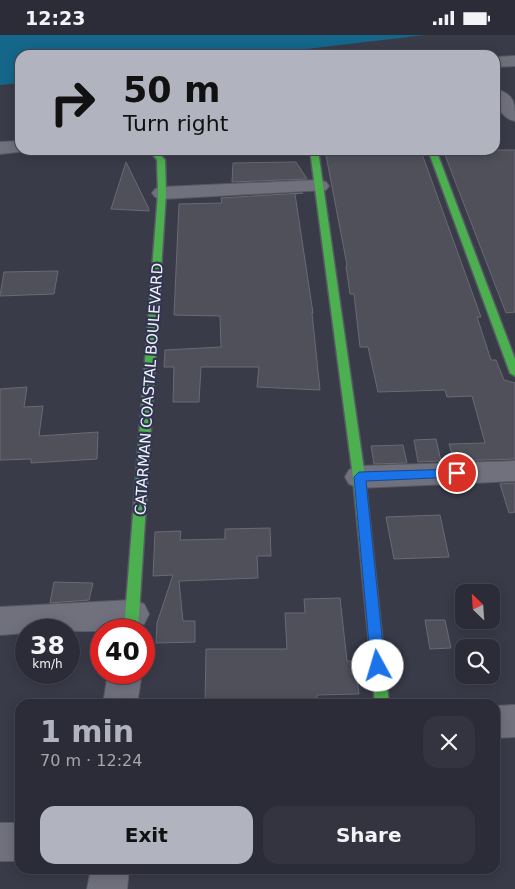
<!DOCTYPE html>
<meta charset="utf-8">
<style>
body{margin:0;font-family:"DejaVu Sans",sans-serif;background:#33343f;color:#f1f3f6;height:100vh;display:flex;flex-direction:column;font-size:19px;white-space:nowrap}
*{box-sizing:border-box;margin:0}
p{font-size:16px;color:#a6a7ad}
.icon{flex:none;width:28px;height:28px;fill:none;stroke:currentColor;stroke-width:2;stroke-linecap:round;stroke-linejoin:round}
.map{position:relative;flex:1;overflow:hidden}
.sheet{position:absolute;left:15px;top:664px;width:485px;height:175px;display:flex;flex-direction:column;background:#2b2c37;border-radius:15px;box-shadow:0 2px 12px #0003,0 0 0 1px #474852}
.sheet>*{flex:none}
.guide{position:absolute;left:15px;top:15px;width:485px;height:105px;border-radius:15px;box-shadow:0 2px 12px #0003,0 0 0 1px #474852;background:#b1b3bf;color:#111;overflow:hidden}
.needle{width:32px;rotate:335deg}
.buttons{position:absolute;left:455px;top:549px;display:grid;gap:10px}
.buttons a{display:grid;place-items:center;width:45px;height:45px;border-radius:10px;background:#2b2c37;box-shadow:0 2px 12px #0003,0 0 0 1px #474852;font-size:25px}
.speed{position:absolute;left:15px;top:584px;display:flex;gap:10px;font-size:25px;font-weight:700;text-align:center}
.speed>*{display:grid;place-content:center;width:65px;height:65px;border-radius:50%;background:#2b2c37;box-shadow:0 2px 12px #0003,0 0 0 1px #474852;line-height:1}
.speed small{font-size:12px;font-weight:400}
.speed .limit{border:8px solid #d22;background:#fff;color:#111}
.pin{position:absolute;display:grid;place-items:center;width:42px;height:42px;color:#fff;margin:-21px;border:2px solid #fff;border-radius:50%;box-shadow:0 1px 5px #0007}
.me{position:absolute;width:55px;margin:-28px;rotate:354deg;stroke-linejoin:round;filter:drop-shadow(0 0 4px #0008)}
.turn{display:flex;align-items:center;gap:18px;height:105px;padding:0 25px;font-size:22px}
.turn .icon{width:65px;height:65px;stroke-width:2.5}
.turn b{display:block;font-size:35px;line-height:42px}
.round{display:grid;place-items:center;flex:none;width:52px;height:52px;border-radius:15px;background:#33343f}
.headline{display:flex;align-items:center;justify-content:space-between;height:85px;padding:0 25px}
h1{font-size:30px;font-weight:800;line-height:38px;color:#b1b3bf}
.action{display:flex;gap:10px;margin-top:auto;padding:10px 25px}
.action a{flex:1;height:58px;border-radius:15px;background:#b1b3bf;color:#111;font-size:20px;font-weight:800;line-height:58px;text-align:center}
.action a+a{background:#33343f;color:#f1f3f6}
.status{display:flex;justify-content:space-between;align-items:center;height:35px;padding:0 25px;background:#2b2c37;direction:ltr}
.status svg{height:14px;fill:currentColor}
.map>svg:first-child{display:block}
.water{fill:#14678b}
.building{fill:#50505b;stroke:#6a6976}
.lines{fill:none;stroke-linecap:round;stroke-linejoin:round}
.street-casing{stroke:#585964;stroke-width:2}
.fast-casing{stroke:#585964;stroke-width:3}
.street{fill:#70717d;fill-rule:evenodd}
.fast{fill:#4caf50;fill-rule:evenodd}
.route{fill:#1a73e8;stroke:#114b97}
.labels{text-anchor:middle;stroke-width:4.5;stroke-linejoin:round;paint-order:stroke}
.street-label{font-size:15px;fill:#f1f3fe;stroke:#323550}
</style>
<div class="status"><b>12:23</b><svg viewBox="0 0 49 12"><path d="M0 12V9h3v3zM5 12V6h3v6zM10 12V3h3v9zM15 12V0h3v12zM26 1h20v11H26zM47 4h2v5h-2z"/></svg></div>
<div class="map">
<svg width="515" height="854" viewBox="0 0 515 854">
<rect width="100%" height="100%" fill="#393b49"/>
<path class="water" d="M0,0H425L256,20H20V48L0,50Z"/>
<path class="building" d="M325,115L421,116L481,282H477L491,325H496L504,345L515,348V424L454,426L449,409L485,408L472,361L447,362L445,355L378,357L368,312H360L354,259H350L346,231L347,230Z
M443,115H515V277L506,278Z
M126,127L149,174V176L111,174Z
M296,127L307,144L232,147L233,128Z
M303,158L295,159L313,278H312L320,355L257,352L259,332H201L199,367H173L174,332H164L165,315L221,312L220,281L174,280L179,169L222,168L221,163Z
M58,236L54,259L0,261L4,237Z
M27,352L24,372L43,371L39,401L98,397L97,424L31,428V424L0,425V354Z
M436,404L441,426L418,427L414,405Z
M403,410L407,428L374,429L371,411Z
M515,448V477L509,478L500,449Z
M440,480L449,522L394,524L386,482Z
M270,493L271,521H257L258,543L179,546L183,586H195V607L156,608L157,588L173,540L153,541L155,497L181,496L180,505L225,504V494Z
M54,547L93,548L89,565L50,568Z
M340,563L347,626H355L359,659L317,660V669H205L206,614H287L285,578H305L304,564Z
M425,585H445L451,613L430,614Z"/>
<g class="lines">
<g class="street-casing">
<path id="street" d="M515,21V31L495,32V22Z
M495,54C515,59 515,68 515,86C500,83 495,68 495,54Z
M20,106V115L27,116L0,119V107Z
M319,145L326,147L329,151L326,155L162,164L155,162L152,158L155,154L162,152Z
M515,426V446L359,453L349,449L345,442L349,435L359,431Z
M133,565L144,569L149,579L144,589C113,600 60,595 26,595V598L0,600V572Z
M108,638H142L137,669H103Z
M515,670V702L495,703V671Z
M0,788H20V826H0Z
M91,834H129L127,854H87Z"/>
</g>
<g class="fast-casing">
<path id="fast" d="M149,115H157L165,125L166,158L138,595H124L158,158L157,125Z
M310,115H318L365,442L389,669H375L353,442Z
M428,115H436L515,324V341L510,338Z"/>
</g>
<use href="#street" class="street"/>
<use href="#fast" class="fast"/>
</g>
<path class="route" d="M457,434L462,438L457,442L366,446L385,631L383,635L378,637L373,635L371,631L354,442L359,437Z"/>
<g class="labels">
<g class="street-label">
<text transform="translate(149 354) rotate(-86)" y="5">CATARMAN COASTAL BOULEVARD</text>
</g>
</g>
</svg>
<div class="buttons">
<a><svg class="needle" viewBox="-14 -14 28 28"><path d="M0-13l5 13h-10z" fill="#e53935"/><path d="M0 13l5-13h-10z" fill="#a6a7ad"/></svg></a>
<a><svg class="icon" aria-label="search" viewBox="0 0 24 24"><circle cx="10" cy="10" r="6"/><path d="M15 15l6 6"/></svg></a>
</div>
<div class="speed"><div>38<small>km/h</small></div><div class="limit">40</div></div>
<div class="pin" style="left:457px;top:438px;background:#d93025"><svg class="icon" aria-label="arrive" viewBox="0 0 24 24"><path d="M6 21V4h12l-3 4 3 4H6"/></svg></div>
<svg class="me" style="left:378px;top:631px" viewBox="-20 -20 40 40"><circle r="19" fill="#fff"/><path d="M0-13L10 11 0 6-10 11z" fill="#1a73e8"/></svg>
<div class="guide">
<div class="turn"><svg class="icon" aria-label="right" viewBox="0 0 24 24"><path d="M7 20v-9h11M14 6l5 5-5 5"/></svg><div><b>50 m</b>Turn right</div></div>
</div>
<section class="sheet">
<div class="headline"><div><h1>1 min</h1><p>70 m · 12:24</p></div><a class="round"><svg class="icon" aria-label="close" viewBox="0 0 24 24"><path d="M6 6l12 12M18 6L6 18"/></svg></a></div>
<div class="action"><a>Exit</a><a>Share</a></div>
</section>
</div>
